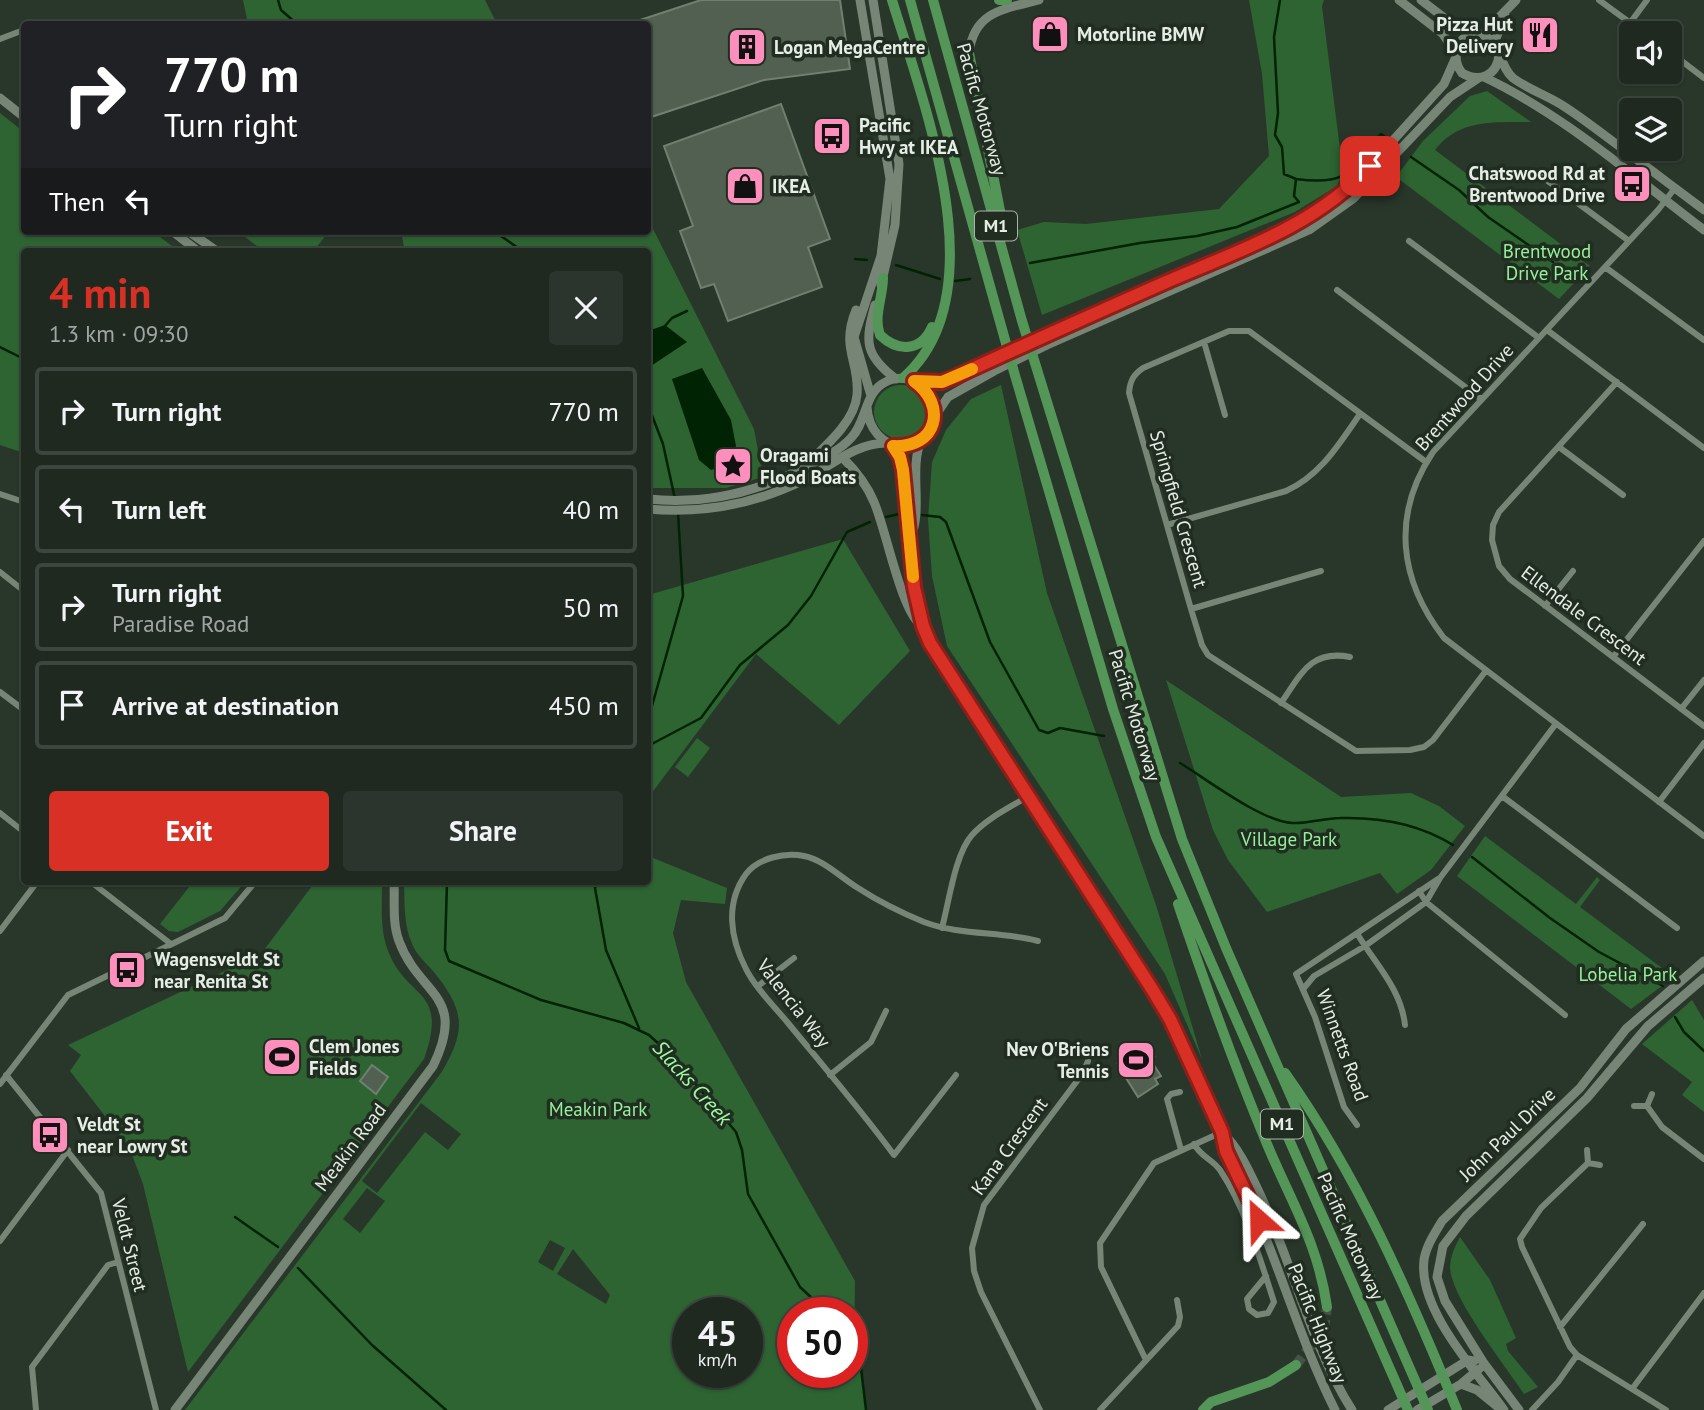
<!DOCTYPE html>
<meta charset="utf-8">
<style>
body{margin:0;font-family:"PT Sans",sans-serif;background:#2c352d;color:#f1f3f6;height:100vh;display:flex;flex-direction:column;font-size:26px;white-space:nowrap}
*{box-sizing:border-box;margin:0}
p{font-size:23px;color:#a1a6a5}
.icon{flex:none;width:38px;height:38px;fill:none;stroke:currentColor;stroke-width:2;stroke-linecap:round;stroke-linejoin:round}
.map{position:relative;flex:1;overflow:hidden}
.side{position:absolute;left:21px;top:248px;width:630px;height:637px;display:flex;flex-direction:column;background:#1f2920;border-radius:7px;box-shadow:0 2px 5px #0004,0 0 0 2px #3c453e}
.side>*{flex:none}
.top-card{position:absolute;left:21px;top:21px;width:630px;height:214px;border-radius:7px;box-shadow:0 2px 5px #0004,0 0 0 2px #3c453e;background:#202124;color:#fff;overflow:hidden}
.fabs{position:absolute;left:1619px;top:21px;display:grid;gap:14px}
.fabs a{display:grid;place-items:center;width:63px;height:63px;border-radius:7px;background:#1f2920;box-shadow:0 2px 5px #0004,0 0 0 2px #3c453e;font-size:35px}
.speed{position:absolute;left:672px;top:1297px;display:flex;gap:14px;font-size:35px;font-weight:700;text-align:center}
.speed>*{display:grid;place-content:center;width:91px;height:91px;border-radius:50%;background:#1f2920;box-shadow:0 2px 5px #0004,0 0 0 2px #3c453e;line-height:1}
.speed small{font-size:18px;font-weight:400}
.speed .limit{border:10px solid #d22;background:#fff;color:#111}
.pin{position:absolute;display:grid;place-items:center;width:60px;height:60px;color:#fff;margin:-30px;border-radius:14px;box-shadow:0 4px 10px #0006}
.me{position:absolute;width:77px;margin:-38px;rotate:335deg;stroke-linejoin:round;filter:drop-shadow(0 0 5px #0008)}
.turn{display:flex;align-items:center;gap:24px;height:147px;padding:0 28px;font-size:32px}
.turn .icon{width:91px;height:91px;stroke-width:2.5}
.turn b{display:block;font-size:49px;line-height:60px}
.then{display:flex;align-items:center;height:66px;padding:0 28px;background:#0003;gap:14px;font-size:26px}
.round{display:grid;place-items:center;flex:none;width:74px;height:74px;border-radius:7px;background:#2c352d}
.summary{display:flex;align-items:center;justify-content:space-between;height:119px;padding:0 28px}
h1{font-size:42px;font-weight:700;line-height:52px;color:#d93025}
.primary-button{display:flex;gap:14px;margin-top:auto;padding:14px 28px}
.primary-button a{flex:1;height:80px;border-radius:7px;background:#d93025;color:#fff;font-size:28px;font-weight:700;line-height:80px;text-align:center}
.primary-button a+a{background:#2c352d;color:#f1f3f6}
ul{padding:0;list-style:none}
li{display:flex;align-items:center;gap:21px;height:88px;margin:0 14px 10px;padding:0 14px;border:4px solid #3c453e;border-radius:7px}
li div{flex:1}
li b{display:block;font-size:26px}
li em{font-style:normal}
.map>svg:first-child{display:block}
.green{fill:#2d6432;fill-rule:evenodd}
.water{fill:#002303}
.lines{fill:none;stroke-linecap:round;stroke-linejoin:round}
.stream{stroke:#002303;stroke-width:2.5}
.building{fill:#526052;stroke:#707f70;stroke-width:2}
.highway-tunnel{stroke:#455246;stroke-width:10;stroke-dasharray:10 5;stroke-linecap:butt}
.street{stroke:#768576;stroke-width:6}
.secondary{stroke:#768576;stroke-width:9}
.highway{stroke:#549658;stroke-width:10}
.route-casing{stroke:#8d1f18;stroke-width:18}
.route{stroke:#d93025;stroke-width:12}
.slow{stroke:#f59e0b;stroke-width:12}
.labels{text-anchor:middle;stroke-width:7;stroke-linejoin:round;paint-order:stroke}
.shield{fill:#202d20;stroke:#aab3aa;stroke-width:2}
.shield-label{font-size:18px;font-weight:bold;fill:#e5ede5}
.poi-label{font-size:19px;font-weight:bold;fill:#e5ede5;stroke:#202d20;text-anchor:start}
.street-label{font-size:19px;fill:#e5ede5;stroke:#202d20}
.park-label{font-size:19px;fill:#95f29a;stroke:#202d20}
.water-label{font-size:21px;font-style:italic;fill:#9efca2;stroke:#202d20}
</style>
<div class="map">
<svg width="1704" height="1410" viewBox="0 0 1704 1410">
<rect width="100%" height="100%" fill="#29372a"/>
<path class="green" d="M243,0H485L497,24H248Z
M1249,0H1324L1322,6L1343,173L1337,186L1295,212L1042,315L1017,230L1044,222L1086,224L1219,209L1269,156L1262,74Z
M1487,91L1531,122C1495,122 1458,119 1435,150L1590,266L1559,299L1396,177L1423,141L1470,96Z
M0,113L24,132V231H152L180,252H24V453L0,445Z
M648,219L754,429L763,477L726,488H648V252H405L401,231H648Z
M237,231H329L313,252H265Z
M1001,385L1047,593L1156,905L1202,1059L1165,974L947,646L932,576L928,519L932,462L946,430L971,399Z
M874 412a27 27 0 1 1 54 0a27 27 0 1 1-54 0Z
M843,539L910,651L839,725L756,654L648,798V595Z
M1166,680L1341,797L1411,793L1439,806L1465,826L1431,870L1397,894L1380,873L1267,912L1228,860L1213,830Z
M697,738L710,748L688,777L675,767Z
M1485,836L1576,904L1597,877L1600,880L1580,907L1674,977L1631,1009L1457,876Z
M648,856L727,888L725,904L681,900L673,933L686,982L855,1281L854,1349L861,1368L866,1410H185L441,1073C467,1030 465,1010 433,971C426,963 417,955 413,946C403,925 405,904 404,882H648ZM421,1103L461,1134L448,1150L425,1132L377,1193L362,1181ZM367,1188L385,1201L360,1233L343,1219ZM550,1240L565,1248L553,1271L538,1262ZM573,1249L610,1295L606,1304L557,1274ZM688,1312H747V1372H688ZM793,1312H852V1372H793Z
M193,882H245L220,911L178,932L169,931L160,924Z
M315,882H382C382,903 380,928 387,948C405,1001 450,986 424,1059L188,1372L143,1184L129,1147L70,1071L81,1055L68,1045L261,954Z
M1692,1000L1704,1020V1112L1682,1095L1692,1082L1642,1044Z
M1147,1043L1156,1057L1125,1076L1116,1063Z
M1460,1237L1490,1280L1516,1338L1506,1344L1508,1351L1538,1387L1524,1394C1504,1364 1461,1310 1452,1278C1447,1264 1453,1250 1460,1237Z"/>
<path class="water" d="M665,325L687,342L648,368V331Z
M702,368L731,420L736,446L725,465L711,470L699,460L672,379Z"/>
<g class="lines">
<path class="stream" d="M278,0L281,10L297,24
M1411,157L1459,190L1488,217L1553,262
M1296,179C1349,186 1349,172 1381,134L1385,137
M499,231L498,234L524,252
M855,259L867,260
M1030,263L1140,243L1197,236L1237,227L1299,202L1294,196L1296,179L1284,174L1282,147L1275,135L1278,113L1274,37L1280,0
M896,265L940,279
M955,281L970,279
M664,327L672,318L687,311
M0,347L24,359
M648,405L663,444L675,499
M922,515L940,517L946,522L990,642L1039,730L1048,733L1060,728L1104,736
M886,517L899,514
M648,720L683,596L678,513
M648,746L701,718L740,665L788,625L811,596L847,532L870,522
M1180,763C1208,780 1261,821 1292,823C1308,824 1324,818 1340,818C1380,817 1418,823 1453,845
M1472,857L1550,918L1599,952L1663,986
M447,882L445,950L449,961L541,1000L624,1023L649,1035L671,1055L736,1132L742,1150L748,1194L800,1287L827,1312
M597,882L595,888L606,950L639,1028
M1675,1017L1684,1032L1704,1051
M235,1217L278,1247
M298,1268L372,1345L446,1410
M852,1347L861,1368L866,1410"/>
</g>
<path class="building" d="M701,0H840L850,69L764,80L648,118V24L631,23Z
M781,104L830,239L808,247L822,287L728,321L714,284L701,288L680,231L693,226L664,146Z
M1152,1062L1161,1076L1155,1079L1158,1084L1138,1097L1126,1078Z
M372,1065L388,1077L376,1094L360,1081Z"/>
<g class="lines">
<path class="highway-tunnel" d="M1296,1365L1324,1328L1327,1307"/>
<path class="street" d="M1599,0L1644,33
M1630,23L1647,0
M0,39L21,31
M1670,52L1704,78
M1533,170L1629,241
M1675,188L1658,210L1433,452C1391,515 1399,580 1444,638L1704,836
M1409,241L1539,338
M1605,267L1704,340
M1337,290L1481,399
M1547,330L1704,448
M1204,342L1225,415
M1617,382L1499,512L1493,525L1492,540L1499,566L1510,579L1704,726
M1559,447L1623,495
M1426,462L1249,331H1229L1143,368C1133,375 1130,381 1129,393L1191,609L1202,645L1208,655L1356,751L1410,750L1424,747L1433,740L1485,672
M0,494L24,502
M1167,525L1286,491C1321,475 1339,444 1360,414
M0,572L24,591
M1545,606L1573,571
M1191,609L1321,571
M1613,657L1704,541
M0,692L24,710
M1281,703C1300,676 1310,649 1350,657
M1681,709L1704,680
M1502,796L1677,928
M1659,802L1704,743
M0,813L24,832
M91,882L171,944
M1419,891L1426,902L1565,1015
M942,928C949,902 955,854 972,835C987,818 1011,807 1030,795
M0,931L37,882
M1358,935C1376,965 1401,989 1405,1025
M758,986L794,958
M1304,988L1314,976L1365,946L1426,902L1440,878L1555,725
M6,1075L101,1193L156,1410
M830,1075L871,1042L886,1011
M956,1075L894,1155C861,1110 824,1067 788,1023C774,1006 756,989 746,969C730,938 725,903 746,874C758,858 785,852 804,856C824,860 840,877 858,888C878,901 902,913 924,922C961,936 1000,931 1038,941
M0,1084L68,995L225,918L255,882
M1180,1092L1171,1094L1167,1099L1181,1150
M1634,1106H1647L1652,1094
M1647,1106L1662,1127L1704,1159
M1357,1125L1344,1107L1315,1017L1296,974L1438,879
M1194,1144C1201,1157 1212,1159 1220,1170C1246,1209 1260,1259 1274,1302L1268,1313L1257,1315L1249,1309L1247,1299L1266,1276
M1587,1150L1588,1163L1600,1165
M1588,1163L1541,1208L1520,1239L1522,1247L1570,1347L1577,1355L1666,1410
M0,1241L68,1150
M1560,1327L1643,1224
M1146,1360L1101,1267L1100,1243L1154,1163L1222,1132
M1632,1389L1704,1293
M36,1410L32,1367L108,1265L118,1262
M1040,1410L981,1292L974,1271L972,1248L984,1205L1083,1073L1088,1061
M1100,1410L1178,1326L1180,1317L1177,1300
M1532,1410L1558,1382L1577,1355"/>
<path class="secondary" d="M860,0L890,179L881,256L854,337L871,396
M873,0L899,164L895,225L881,285
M1399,0L1443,34L1455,52
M1421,0L1447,20L1473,35
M1482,35L1516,0
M1494,43L1505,16
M969,53C974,11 1004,9 1039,0
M1499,55C1497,76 1479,83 1462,73C1446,52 1465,23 1488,38C1502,47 1500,67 1513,78C1529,90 1549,96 1565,107C1588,122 1609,139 1631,155C1655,173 1680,192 1704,210
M1484,77C1564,115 1634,177 1704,230
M0,98L24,117
M172,231L199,252
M188,231L218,252
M875,305C865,341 864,355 896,379
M914,381L942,382L955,377L1045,335L1272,237L1318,212L1360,177L1444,84L1455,59
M935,416L948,397L994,371L1047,345L1309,230L1354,198L1450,97L1477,79
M893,446L900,457L903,470L914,587L923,626L931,643L1152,989L1170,1019L1222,1132C1229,1163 1246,1191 1259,1221C1285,1284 1304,1348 1335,1410
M843,458C856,471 867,485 874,502C886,529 901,611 921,625
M811,460C828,444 855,420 857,395C860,361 840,349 856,310
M648,499C705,505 760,492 811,464C825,457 840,450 851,438C866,423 864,396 882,384C907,367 939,390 934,419C928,459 870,455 867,407
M648,509C702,514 755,504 804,480C830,467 855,443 886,443
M911,537C923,507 909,470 921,440
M1223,1133C1240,1150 1249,1171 1259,1192C1293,1264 1309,1342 1352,1410
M1461,1384L1477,1390L1498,1407
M175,1410L433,1066C468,994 419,996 399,941C392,923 395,901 394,882
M1388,1410L1468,1360L1474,1361
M1417,1410L1461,1384L1479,1369
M1504,1410C1476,1371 1418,1310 1424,1260C1426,1246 1435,1233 1442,1221L1580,1088L1626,1029L1704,961
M1519,1410L1483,1362L1445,1301L1437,1277L1443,1246L1466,1216L1587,1098L1648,1026L1704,978"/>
<path class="highway" d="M892,0C923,102 999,295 903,378
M910,0L1014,372L1113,709L1156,837L1408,1410
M933,0L1022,321L1182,839L1226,948L1428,1410
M999,0H1007
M969,53L1005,236
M883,278C883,297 873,317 880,335C898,352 921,352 932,327
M1178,904C1205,984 1234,1065 1267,1144C1291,1202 1318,1243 1327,1307
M1285,1073C1358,1176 1409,1293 1457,1410
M1203,1410L1211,1402L1269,1382L1296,1365"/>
</g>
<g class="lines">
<g class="route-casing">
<path id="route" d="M1259,1220L1226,1151L1222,1132L1170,1019L1152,989L930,643L923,626L914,587L903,470L900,457L893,446C937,449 948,405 914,381L942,382L955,377C1024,345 1094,314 1164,283C1237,251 1315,227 1370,166"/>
</g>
<use href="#route" class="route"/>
<path class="slow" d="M913,577L903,470L900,457L893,446C937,449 948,405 914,381L942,382L972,369"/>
</g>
<defs>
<g id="shop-square" transform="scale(2.0125)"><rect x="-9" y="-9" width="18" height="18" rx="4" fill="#fe8ebb" stroke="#202d20"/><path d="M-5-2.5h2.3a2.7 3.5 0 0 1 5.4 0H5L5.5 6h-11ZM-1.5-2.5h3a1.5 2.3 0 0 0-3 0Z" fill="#111"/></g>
<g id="restaurant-square" transform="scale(2.0125)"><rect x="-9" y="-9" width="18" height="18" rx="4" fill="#fe8ebb" stroke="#202d20"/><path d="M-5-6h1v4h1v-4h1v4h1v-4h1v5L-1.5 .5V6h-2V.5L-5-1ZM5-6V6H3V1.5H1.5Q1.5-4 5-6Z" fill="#111"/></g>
<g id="building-square" transform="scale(2.0125)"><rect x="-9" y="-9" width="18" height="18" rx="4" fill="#fe8ebb" stroke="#202d20"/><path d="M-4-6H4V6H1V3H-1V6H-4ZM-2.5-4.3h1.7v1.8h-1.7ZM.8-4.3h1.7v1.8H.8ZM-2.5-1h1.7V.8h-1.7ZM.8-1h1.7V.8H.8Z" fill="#111"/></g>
<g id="bus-square" transform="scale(2.0125)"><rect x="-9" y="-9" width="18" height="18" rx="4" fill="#fe8ebb" stroke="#202d20"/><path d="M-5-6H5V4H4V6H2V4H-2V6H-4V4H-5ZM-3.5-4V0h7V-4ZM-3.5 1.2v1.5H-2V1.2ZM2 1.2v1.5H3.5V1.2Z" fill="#111"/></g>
<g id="sight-square" transform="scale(2.0125)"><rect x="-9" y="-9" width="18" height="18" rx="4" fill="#fe8ebb" stroke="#202d20"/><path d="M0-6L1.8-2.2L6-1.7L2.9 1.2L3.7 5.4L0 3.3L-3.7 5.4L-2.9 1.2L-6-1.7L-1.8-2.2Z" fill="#111"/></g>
<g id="stadium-square" transform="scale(2.0125)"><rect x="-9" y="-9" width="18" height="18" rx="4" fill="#fe8ebb" stroke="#202d20"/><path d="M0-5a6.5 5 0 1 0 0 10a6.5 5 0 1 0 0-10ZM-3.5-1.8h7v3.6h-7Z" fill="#111"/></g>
</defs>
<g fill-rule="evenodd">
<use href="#shop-square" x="1050" y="34"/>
<use href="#restaurant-square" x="1540" y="35"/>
<use href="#building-square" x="747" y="47"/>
<use href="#bus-square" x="832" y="136"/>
<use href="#bus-square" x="1632" y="184"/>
<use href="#shop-square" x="745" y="186"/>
<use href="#sight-square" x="733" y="466"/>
<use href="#bus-square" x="127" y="970"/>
<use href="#stadium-square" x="282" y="1057"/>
<use href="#stadium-square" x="1136" y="1060"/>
<use href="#bus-square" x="50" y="1135"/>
</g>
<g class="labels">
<g class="shield">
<rect x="975" y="211.5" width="42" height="29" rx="5"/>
<rect x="1261" y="1109.5" width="42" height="29" rx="5"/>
</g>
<g class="shield-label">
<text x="996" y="232">M1</text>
<text x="1282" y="1130">M1</text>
</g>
<g class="poi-label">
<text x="1513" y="31" text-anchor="end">Pizza Hut<tspan x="1513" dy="22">Delivery</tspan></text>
<text x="1077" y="41">Motorline BMW</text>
<text x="774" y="54">Logan MegaCentre</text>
<text x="859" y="132">Pacific<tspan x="859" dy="22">Hwy at IKEA</tspan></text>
<text x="1605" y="180" text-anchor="end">Chatswood Rd at<tspan x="1605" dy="22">Brentwood Drive</tspan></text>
<text x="772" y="193">IKEA</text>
<text x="760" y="462">Oragami<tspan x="760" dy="22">Flood Boats</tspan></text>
<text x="154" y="966">Wagensveldt St<tspan x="154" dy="22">near Renita St</tspan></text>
<text x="309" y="1053">Clem Jones<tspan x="309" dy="22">Fields</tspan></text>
<text x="1109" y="1056" text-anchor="end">Nev O'Briens<tspan x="1109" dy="22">Tennis</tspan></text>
<text x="77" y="1131">Veldt St<tspan x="77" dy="22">near Lowry St</tspan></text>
</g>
<g class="street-label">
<text transform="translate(982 109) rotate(74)" y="7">Pacific Motorway</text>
<text transform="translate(1464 397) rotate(-48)" y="7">Brentwood Drive</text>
<text transform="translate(1179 509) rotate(74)" y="7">Springfield Crescent</text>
<text transform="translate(1584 615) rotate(37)" y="7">Ellendale Crescent</text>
<text transform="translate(1135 715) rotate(73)" y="7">Pacific Motorway</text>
<text transform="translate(794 1003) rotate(52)" y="7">Valencia Way</text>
<text transform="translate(1343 1045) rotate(70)" y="7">Winnetts Road</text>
<text transform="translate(1507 1134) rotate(-44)" y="7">John Paul Drive</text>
<text transform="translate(1009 1146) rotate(-54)" y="7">Kana Crescent</text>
<text transform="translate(350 1147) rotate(-53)" y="7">Meakin Road</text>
<text transform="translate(1351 1236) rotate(66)" y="7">Pacific Motorway</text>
<text transform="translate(130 1245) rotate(76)" y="7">Veldt Street</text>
<text transform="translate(1318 1323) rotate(68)" y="7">Pacific Highway</text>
</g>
<g class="park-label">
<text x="1547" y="258">Brentwood<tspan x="1547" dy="22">Drive Park</tspan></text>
<text x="1289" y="846">Village Park</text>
<text x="1628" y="981">Lobelia Park</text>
<text x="598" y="1116">Meakin Park</text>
</g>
<g class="water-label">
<text transform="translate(692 1083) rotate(48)" y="7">Slacks Creek</text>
</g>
</g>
</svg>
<div class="fabs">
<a><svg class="icon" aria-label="sound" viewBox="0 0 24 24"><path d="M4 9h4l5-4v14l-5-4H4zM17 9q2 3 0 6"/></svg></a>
<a><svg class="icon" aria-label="layers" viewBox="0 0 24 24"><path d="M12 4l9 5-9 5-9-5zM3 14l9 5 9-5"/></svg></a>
</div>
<div class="speed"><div>45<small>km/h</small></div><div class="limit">50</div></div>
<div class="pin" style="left:1370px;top:166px;background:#d93025"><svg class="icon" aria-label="arrive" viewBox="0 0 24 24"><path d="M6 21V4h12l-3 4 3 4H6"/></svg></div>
<svg class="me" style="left:1259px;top:1220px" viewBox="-20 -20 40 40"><path d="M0-17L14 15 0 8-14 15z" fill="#d93025" stroke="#fff" stroke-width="4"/></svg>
<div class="top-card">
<div class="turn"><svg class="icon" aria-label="right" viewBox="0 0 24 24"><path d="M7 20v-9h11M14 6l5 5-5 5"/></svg><div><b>770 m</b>Turn right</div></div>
<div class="then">Then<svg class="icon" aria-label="left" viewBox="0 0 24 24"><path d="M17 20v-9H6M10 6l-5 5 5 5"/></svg></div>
</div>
<section class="side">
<div class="summary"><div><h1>4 min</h1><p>1.3 km · 09:30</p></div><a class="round"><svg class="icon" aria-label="close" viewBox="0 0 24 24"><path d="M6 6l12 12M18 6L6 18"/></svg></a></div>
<ul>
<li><svg class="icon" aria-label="right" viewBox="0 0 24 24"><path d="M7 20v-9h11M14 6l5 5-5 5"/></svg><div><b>Turn right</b></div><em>770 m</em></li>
<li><svg class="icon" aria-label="left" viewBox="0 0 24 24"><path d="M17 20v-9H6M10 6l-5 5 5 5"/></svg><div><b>Turn left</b></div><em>40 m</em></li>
<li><svg class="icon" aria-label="right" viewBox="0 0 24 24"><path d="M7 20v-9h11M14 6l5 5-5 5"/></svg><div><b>Turn right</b><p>Paradise Road</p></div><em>50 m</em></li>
<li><svg class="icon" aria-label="arrive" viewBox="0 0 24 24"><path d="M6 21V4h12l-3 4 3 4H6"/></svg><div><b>Arrive at destination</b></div><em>450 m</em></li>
</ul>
<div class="primary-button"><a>Exit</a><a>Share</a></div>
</section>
</div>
